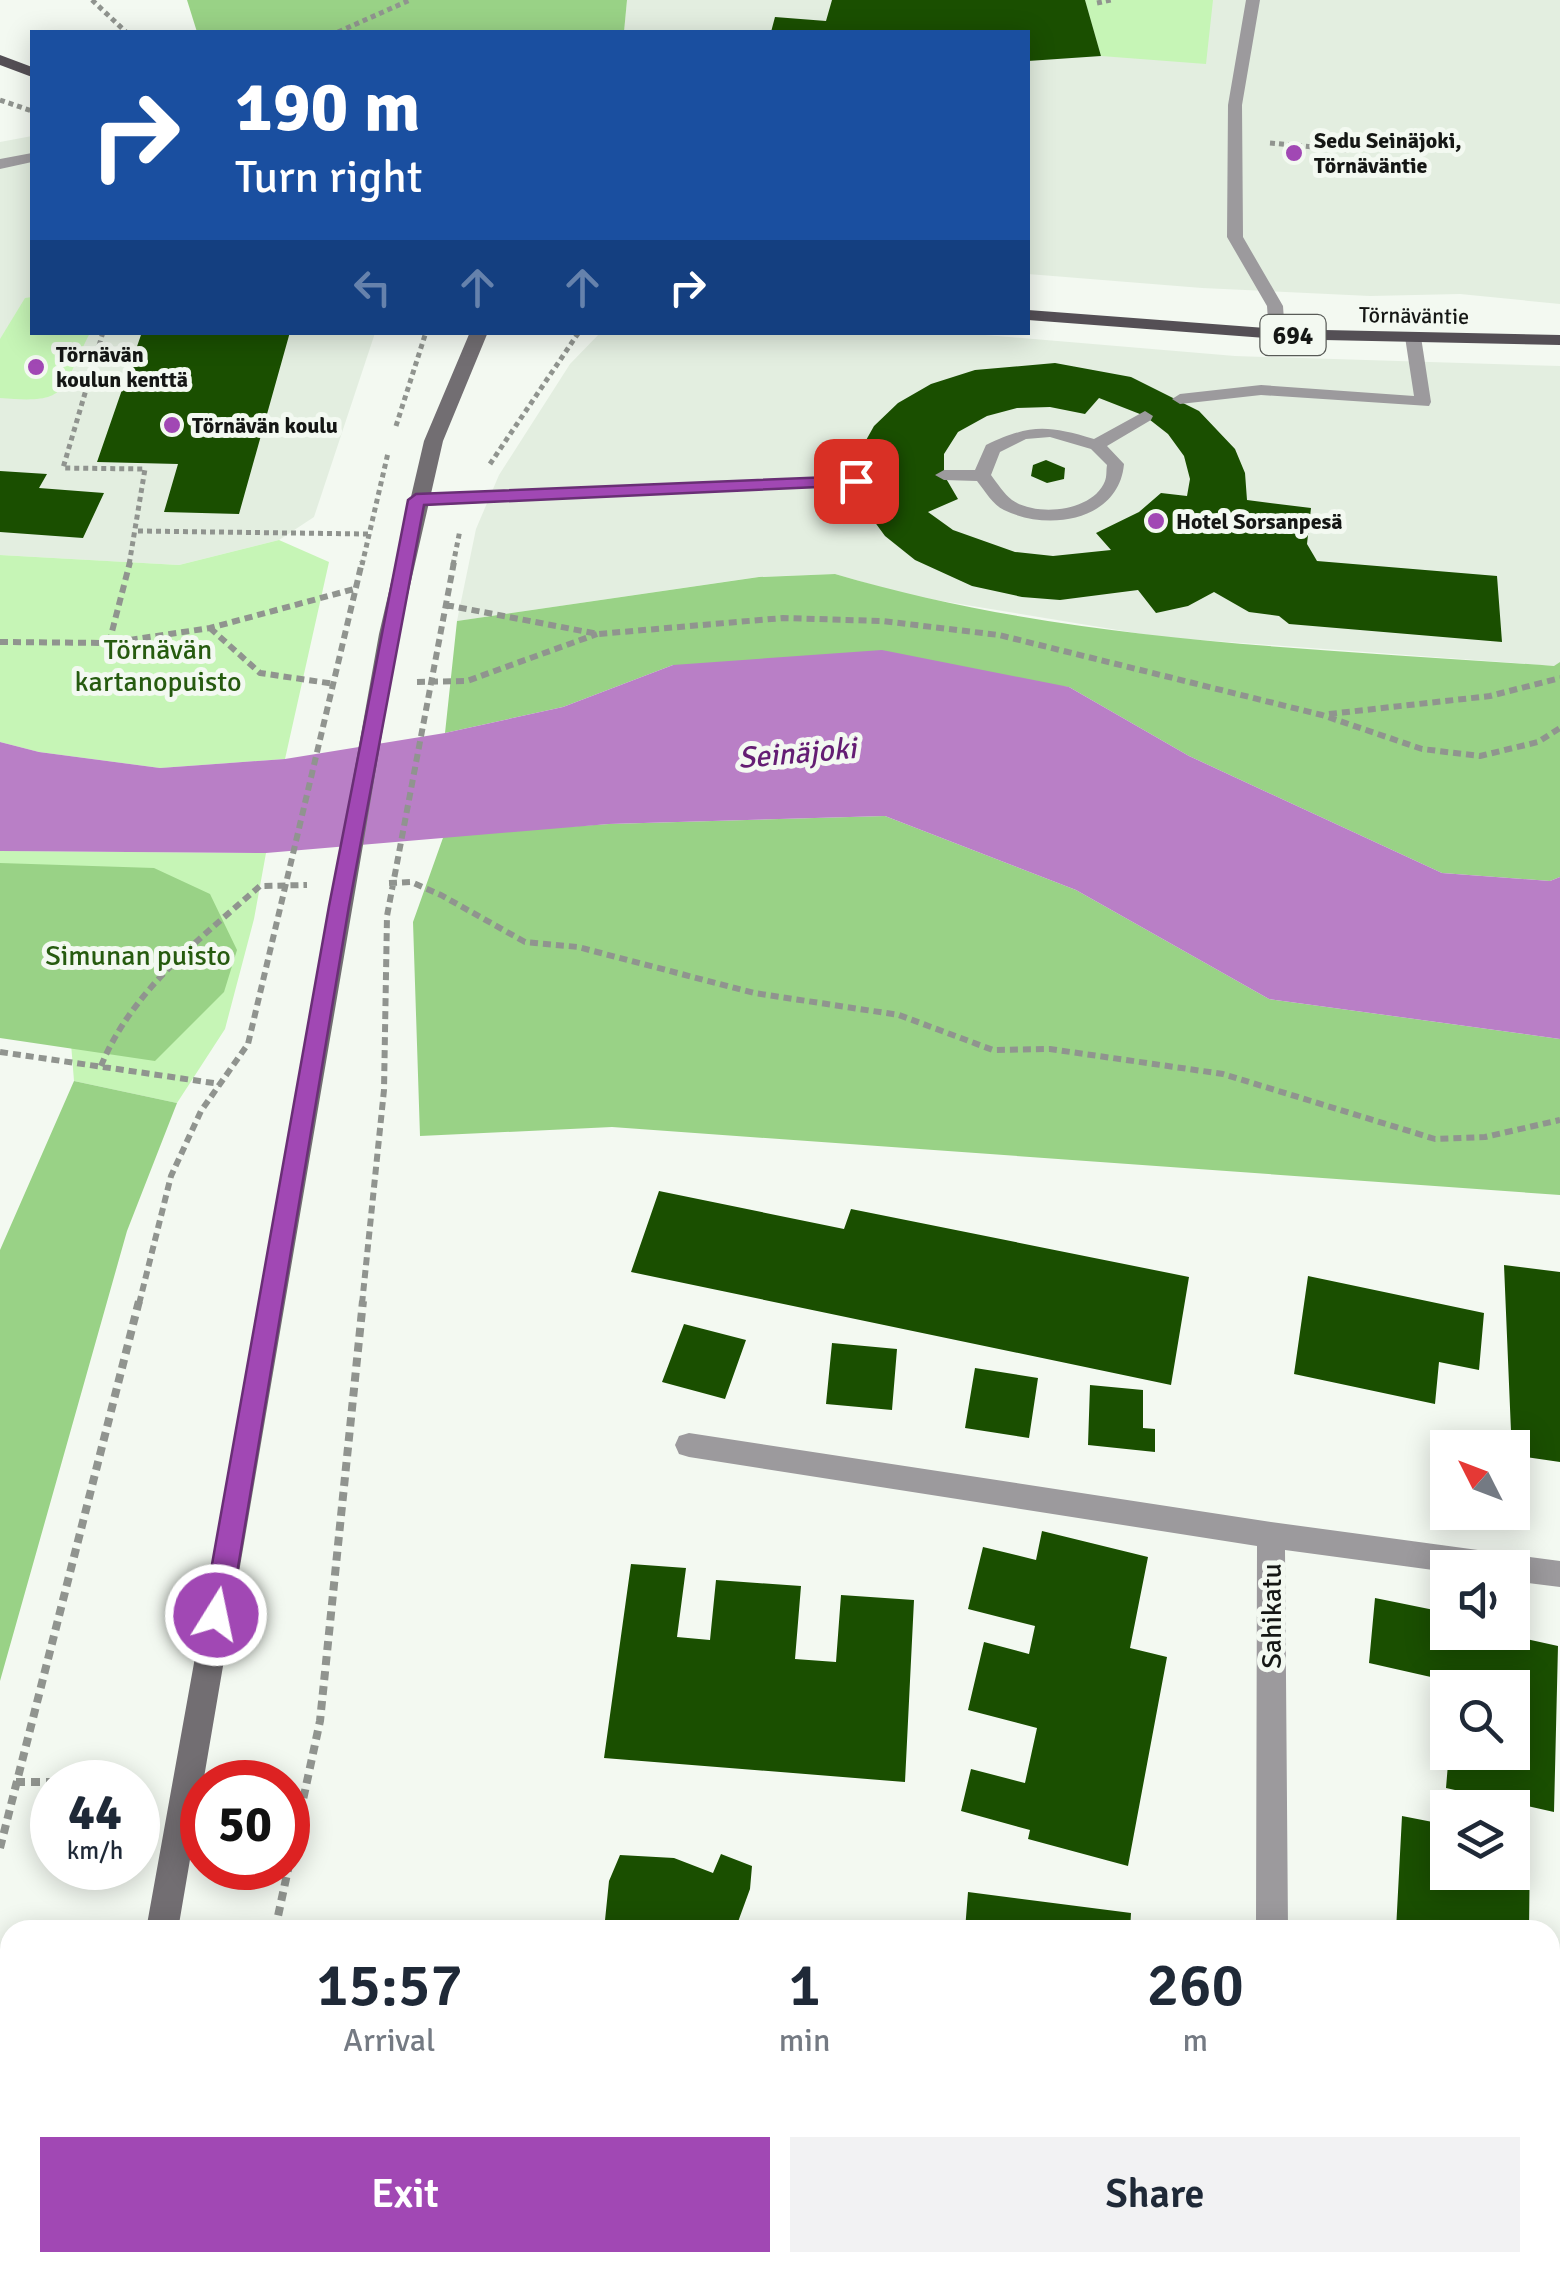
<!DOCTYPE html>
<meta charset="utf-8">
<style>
body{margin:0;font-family:Signika,sans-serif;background:#f2f2f3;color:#1f2937;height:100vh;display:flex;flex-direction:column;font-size:38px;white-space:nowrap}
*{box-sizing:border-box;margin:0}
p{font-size:32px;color:#747a83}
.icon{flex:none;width:55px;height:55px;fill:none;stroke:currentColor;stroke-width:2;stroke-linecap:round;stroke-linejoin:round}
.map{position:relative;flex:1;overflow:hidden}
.details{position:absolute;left:0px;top:1920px;width:1560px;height:352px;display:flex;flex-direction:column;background:#fff;border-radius:30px 30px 0 0;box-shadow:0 5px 25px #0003}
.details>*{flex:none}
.banner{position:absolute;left:30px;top:30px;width:1000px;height:305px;border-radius:0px;box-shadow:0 5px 25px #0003;background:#1a4fa0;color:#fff;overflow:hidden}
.needle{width:65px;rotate:312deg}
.controls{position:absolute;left:1430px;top:1430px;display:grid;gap:20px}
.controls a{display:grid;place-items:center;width:100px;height:100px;border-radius:0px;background:#fff;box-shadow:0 5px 25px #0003;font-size:50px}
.speed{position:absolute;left:30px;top:1760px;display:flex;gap:20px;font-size:50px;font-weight:700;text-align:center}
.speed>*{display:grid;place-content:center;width:130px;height:130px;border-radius:50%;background:#fff;box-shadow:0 5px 25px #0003;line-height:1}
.speed small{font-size:25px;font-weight:400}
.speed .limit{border:15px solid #d22;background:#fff;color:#111}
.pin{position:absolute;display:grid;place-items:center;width:85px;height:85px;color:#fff;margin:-42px;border-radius:20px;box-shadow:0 5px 15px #0006}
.me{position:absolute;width:110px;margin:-55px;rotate:10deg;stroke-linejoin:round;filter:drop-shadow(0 0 8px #0008)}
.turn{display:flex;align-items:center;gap:35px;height:210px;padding:0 40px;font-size:45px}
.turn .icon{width:130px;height:130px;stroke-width:2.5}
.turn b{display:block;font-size:70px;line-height:85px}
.lanes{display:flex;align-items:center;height:95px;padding:0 40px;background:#0003;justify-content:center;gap:50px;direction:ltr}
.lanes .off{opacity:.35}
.eta{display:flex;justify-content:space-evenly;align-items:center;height:170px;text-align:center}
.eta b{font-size:60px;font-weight:600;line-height:70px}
.cta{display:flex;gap:20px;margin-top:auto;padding:20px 40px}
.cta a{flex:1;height:115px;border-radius:0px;background:#a148b4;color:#fff;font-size:40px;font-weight:600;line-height:115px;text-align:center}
.cta a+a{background:#f2f2f3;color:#1f2937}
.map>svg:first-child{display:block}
.built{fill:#e3eee0}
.green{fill:#c6f5b6}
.forest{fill:#99d286}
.water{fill:#b97fc6}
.building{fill:#1a4f00;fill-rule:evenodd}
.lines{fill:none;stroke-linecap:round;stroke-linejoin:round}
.path-far2{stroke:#90948f;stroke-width:5;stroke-dasharray:5 4;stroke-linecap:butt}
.path-far1{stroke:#90948f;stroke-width:6;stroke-dasharray:8 5;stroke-linecap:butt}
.path{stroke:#90948f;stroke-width:8;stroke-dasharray:9 6;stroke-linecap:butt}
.lane{fill:#9c9a9d;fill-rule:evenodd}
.street{fill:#9c9a9d;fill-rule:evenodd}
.secondary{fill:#726e72;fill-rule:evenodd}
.primary{fill:#544f55;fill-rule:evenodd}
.route{fill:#a148b4;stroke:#692f75;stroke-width:2.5}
.poi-dot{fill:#a148b4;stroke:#f3f9f1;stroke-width:4}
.labels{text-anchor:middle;stroke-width:10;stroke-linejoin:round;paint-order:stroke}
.far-poi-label{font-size:22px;font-weight:bold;fill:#151715;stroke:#f3f9f1;text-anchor:start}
.far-street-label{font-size:22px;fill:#151715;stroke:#f3f9f1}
.shield{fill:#f3f9f1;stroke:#585b57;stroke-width:2.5}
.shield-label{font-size:25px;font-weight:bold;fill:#151715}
.park-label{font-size:28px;fill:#265b0f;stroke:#f3f9f1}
.street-label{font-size:28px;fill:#151715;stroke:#f3f9f1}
.water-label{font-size:30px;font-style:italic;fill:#641d73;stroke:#f3f9f1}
</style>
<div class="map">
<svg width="1560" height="2272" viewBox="0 0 1560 2272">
<rect width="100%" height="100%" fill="#f3f9f1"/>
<path class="built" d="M627,0H1560V304L1460,294L1370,296L1202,288L1028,274V32H624Z
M32,136V332L375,333L314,517L279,540L179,565L0,555V142Z
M949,332L1235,356L1560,366V662L1555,666L1160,637L911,596L835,574L758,577L457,621L476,529L499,475L570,364L600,333Z"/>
<path class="green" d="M1085,0H1213L1206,64L1101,56Z
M32,297V332L90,333C59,392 71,404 0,398V339L25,298Z
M279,540L329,562L285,759L160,768L39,752L0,742V555L179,565Z
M0,851L266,853L254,919L225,1029L177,1103L74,1081L70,1031L0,1023Z"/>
<path class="forest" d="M187,0H627L624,32H197Z
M835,574C1068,643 1314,648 1554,666L1560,662V877L1550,881L1442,873L1189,756L1069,687L673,665L563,707L445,733L457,621L759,577Z
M885,816L1076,890L1269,999L1560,1039V1195L612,1127L420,1136L413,922L444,835L609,824Z
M0,863L154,868L210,894L237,950L224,992L155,1061L0,1038Z
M74,1081L177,1103L127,1231L0,1681V1250Z"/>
<path class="water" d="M882,650L1069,687L1189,756L1442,873L1550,881L1560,877V1039L1269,999L1076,890L885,816L609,824L266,853L0,851V742L39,752L160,768L285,759L445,733L563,707L673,665Z"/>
<path class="building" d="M832,0H1085L1101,56L1028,61V32H771L775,17L826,21Z
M142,332H290L239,514L164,512L178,464L97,462Z
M1055,363L1131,377L1199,411L1235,449L1245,473L1247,500L1311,508L1307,544L1317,561L1497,576L1502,642L1289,624L1279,616L1249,612L1214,592L1188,606L1156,613L1138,590L1060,600L1022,597L972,586L915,560L885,536L863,506L856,481L860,451L874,426L898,403L931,384L975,370ZM1099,398L1145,416L1168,434L1184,456L1190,479L1187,496L1161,493L1139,512L1096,533L1111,550L1053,556L1015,552L953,530L928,512L958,499L944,475V454L958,432L987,416L1017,408L1050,407L1085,414Z
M1046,460L1065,468L1064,479L1047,483L1031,476L1033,465Z
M0,471L47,474L39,488L104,493L83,538L0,532Z
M659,1191L844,1229L851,1209L1189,1277L1171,1385L631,1272Z
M1504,1265L1560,1272V1462L1512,1455Z
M1308,1276L1484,1313L1479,1370L1439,1362L1435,1404L1294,1374Z
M684,1324L746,1340L725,1399L662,1382Z
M832,1343L897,1349L892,1410L826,1404Z
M975,1368L1038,1378L1029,1438L965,1428Z
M1090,1385L1143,1390V1428L1155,1429V1452L1088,1445Z
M1042,1531L1148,1557L1130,1648L1167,1657L1128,1866L1028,1839L1030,1830L961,1811L971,1769L1025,1783L1037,1728L968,1710L984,1642L1029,1654L1035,1626L968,1609L983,1547L1036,1560Z
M631,1564L686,1568L677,1637L710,1640L716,1580L801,1586L795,1659L836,1662L841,1595L914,1600L905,1782L604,1758Z
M1375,1598L1439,1611V1621L1448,1623V1632H1495L1558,1646L1554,1812L1446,1788L1449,1752H1512V1688H1453V1682L1369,1663Z
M1402,1816L1448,1825V1872H1512V1839L1530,1843L1529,1930H1396Z
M721,1854L752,1866L750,1889L735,1930H604L609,1881L620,1855L674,1858L713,1873Z
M968,1892L1131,1913L1130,1930H965Z
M1550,2106L1560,2108V2181L1550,2179Z
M1397,2262H1545L1544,2272H1397Z"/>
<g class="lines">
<path class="path-far2" d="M92,0L126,32
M1097,3L1111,0
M338,32L410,0
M0,100L32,111
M1270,143L1347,150
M103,332L63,468L145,469L129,565
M396,426L426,332
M490,464L579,332
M138,531L368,534
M362,565L388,453
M453,565L460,530"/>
<path class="path-far1" d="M446,605L598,634L783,618L882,621L999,635L1322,715L1422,749L1480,756L1538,742L1560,728
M210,628L260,673L335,684
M0,642L109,643L210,628L354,589
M109,643L130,562
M417,682L467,681L597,634
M1329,714L1490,696L1560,678
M389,883L411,882L441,895L525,942L578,947L754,993L899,1015L993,1050L1050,1049L1223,1074L1435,1139L1485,1137L1560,1120
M0,1052L220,1084
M101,1066C132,990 200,939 260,886L307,885
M139,1304L171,1176L201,1111L248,1044L362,562
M362,1304L384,1090L387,916L454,562"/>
<path class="path" d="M16,1782H104
M0,1848L139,1301
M275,1930L320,1721L363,1301
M0,2225H10
M222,2262L226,2272"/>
<path class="lane" d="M1246,0H1260L1242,105L1243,237L1283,306L1285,334L1277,339L1269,334L1267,306L1227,237L1228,105Z
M32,153V162L0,169V159Z
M1413,332L1421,337L1431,402L1429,406L1261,395L1180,404L1172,399L1180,394L1261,385L1414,396L1405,337Z
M1145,411L1153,416L1151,420L1107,446L1124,464C1119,521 1048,532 1004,510C993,505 985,491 977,481L944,480L935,475L944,470H975L986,445C1030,424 1047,425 1094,439ZM1050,437L1091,449L1107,465C1106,471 1107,476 1105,481C1093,512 1036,517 1012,500C1004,494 997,483 991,475L1000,452L1026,439Z
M856,476L862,477V485L417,506L408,500L417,494Z"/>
<path class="street" d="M689,1433L1271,1522L1560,1561V1587L1512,1581V1568H1448V1572L1285,1550L1288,1930H1256L1257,1546L689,1457L679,1454L675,1445L679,1436Z
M1256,2262H1290V2272H1256Z"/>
<path class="secondary" d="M470,332H488L443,441L399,634L178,1930H146L379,634L424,441Z
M86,2262H120L118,2272H84Z"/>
<path class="primary" d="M0,55L32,67V77L0,65Z
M1028,310L1277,329L1560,335V345L1277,339L1028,320Z"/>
</g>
<path class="route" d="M856,476L865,481L863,485L424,505L349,906L230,1615L226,1623L216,1627L207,1623L203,1615L329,906L408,500L416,494Z"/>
<g class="poi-dot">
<circle cx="1294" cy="153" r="10"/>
<circle cx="36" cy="367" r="10"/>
<circle cx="172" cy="425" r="10"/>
<circle cx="1156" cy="521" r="10"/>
</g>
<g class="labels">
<g class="far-poi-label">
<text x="1314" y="148">Sedu Seinäjoki,<tspan x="1314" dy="25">Törnäväntie</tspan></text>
<text x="56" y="362">Törnävän<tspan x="56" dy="25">koulun kenttä</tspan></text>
<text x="192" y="433">Törnävän koulu</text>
<text x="1176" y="529">Hotel Sorsanpesä</text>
</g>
<g class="far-street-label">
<text transform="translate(1414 315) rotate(1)" y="8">Törnäväntie</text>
</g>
<rect class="shield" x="1260.5" y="315" width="65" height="40" rx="8"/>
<g class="shield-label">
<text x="1293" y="344">694</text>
</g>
<g class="park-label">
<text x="158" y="659">Törnävän<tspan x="158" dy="32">kartanopuisto</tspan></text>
<text x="138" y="965">Simunan puisto</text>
</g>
<g class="street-label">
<text transform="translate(1271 1616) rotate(-90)" y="10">Sahikatu</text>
</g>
<g class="water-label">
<text transform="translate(797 753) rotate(-5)" y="10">Seinäjoki</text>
</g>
</g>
</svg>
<div class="controls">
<a><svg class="needle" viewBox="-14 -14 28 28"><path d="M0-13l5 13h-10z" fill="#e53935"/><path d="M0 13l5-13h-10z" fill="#747a83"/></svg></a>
<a><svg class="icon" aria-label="sound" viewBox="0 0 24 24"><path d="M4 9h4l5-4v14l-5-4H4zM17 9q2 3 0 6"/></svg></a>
<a><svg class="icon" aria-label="search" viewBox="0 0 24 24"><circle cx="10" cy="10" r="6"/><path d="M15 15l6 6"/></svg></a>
<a><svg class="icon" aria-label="layers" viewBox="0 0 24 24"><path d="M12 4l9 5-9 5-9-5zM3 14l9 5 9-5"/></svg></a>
</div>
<div class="speed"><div>44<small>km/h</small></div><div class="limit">50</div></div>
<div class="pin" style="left:856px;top:481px;background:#d93025"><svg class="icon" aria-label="arrive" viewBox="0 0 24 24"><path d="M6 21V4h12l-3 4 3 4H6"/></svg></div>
<svg class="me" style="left:216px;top:1615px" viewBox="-20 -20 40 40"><circle r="17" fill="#a148b4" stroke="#fff" stroke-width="3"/><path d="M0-11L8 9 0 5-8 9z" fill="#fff"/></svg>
<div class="banner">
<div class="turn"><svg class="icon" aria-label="right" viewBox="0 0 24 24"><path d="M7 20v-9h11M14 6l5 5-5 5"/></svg><div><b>190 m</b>Turn right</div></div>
<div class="lanes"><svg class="icon off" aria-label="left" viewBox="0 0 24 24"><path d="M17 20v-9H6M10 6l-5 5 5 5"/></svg><svg class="icon off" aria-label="ahead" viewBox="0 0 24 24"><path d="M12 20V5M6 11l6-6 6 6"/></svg><svg class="icon off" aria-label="ahead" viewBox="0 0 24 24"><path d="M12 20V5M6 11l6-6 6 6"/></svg><svg class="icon" aria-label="right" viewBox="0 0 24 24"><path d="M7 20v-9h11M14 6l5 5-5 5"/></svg></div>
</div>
<section class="details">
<div class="eta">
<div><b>15:57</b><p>Arrival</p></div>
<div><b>1</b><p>min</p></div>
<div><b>260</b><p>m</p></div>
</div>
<div class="cta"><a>Exit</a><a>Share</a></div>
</section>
</div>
